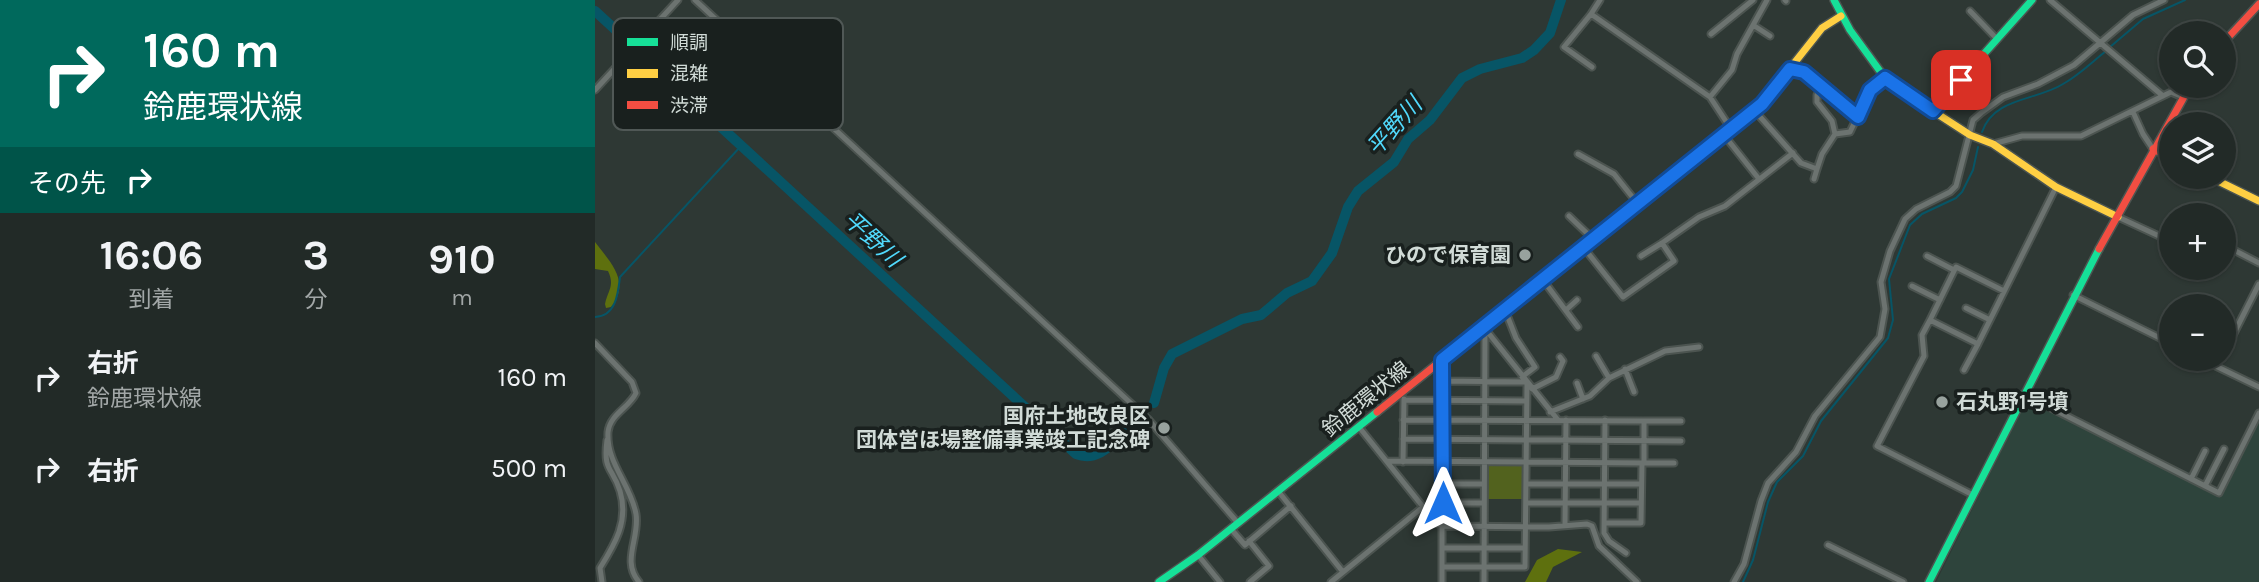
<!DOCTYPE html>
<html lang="ja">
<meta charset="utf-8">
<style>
body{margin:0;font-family:Karla,"Noto Sans JP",sans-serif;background:#2a322f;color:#f1f3f6;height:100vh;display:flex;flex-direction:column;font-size:26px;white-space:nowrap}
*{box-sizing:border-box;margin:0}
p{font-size:23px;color:#a2a7a7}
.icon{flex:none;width:38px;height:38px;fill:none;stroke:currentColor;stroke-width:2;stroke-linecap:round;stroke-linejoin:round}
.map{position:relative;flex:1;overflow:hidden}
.panel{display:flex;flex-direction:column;background:#222a27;width:595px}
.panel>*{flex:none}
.guide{background:#00695c;color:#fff;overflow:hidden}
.fabs{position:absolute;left:1564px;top:21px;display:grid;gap:14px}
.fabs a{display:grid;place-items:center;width:77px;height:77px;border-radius:50%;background:#222a27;box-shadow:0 2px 5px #0004,0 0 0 2px #3f4644;font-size:35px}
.pin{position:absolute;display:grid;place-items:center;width:60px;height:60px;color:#fff;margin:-30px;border-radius:14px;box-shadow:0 4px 10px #0006}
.me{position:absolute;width:77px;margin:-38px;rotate:0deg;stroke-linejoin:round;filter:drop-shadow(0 0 5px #0008)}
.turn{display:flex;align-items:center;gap:24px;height:147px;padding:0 28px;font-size:32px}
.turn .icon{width:91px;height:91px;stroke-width:2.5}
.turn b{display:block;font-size:49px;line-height:60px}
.then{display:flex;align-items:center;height:66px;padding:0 28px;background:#0003;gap:14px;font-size:26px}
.eta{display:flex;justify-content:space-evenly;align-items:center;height:119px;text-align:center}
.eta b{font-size:42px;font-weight:700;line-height:49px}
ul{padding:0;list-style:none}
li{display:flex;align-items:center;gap:21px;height:91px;padding:0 28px}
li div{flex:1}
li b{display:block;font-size:26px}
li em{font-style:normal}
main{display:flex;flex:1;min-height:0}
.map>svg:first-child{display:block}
.built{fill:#2e443c}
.green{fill:#52621e}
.forest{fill:#5e700e}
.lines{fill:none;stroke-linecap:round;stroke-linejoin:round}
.stream{stroke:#075566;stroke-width:2}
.river{stroke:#075566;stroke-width:10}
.street-casing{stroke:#4c5450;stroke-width:9}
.fast-casing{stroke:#4c5450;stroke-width:10}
.slow-casing{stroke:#4c5450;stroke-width:10}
.jam-casing{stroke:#4c5450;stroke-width:10}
.street{stroke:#6c7370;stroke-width:5}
.fast{stroke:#16e098;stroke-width:7}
.slow{stroke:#ffcf43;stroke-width:7}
.jam{stroke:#f24e42;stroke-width:7}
.route-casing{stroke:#114b97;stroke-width:18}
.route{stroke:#1a73e8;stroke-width:12}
.poi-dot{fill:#98a29e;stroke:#19201e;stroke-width:2.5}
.labels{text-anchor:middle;stroke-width:7;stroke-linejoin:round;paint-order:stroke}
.poi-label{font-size:21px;font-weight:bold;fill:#d1dbd7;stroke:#19201e;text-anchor:end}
.street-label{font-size:21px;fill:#d1dbd7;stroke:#19201e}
.water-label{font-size:23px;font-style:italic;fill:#51d9fc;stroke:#19201e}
.key{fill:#19201e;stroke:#505856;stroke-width:2}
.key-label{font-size:19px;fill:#d1dbd7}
</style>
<main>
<section class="panel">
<div class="guide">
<div class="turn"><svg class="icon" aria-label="right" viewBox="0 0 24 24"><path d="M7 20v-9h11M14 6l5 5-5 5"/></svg><div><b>160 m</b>鈴鹿環状線</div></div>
<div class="then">その先<svg class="icon" aria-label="right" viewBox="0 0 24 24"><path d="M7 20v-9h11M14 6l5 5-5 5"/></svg></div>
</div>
<div class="eta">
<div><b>16:06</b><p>到着</p></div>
<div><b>3</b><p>分</p></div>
<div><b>910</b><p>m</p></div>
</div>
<ul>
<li><svg class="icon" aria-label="right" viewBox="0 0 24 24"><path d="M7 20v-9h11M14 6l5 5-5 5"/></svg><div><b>右折</b><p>鈴鹿環状線</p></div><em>160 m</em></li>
<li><svg class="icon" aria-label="right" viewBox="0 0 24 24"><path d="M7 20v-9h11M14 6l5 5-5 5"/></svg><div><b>右折</b></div><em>500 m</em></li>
</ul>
</section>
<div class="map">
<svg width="1664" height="582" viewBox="0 0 1664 582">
<rect width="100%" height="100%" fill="#2e3834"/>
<path class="built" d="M1432,399L1626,496L1664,421V582H1341Z"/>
<path class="green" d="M894,465H928V499H893Z"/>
<path class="forest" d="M0,242C16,263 36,282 16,307L11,308L10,304C13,290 20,286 13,271L0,269Z
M963,549L987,552L958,567L951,582H930L942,560Z"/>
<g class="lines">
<path class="stream" d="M1515,47L1548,19L1590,0
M1387,132C1399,97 1441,101 1468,84C1484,75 1497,62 1511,51
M0,317C21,316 23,294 25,277L146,146
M1148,582L1158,560L1173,502L1182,482L1208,456L1226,421L1293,338L1298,320L1294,279L1315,225L1327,214L1361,198L1367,192L1378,170L1383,147"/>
<path class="river" d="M0,11L481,454C504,463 518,442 535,427
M559,403L569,368L577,354L647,319L666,315L692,293L717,281L737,253L753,207L763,191L799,162L813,139L835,120L867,78L885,69L927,58L939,50L955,33L966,0"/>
<g class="street-casing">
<path id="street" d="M100,0L553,419L643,523
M1005,0L996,14L1115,97L1136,129
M1190,0L1191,1
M1455,0L1568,96
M1375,11L1402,39
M996,14L969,47L997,67
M1158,25L1175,36
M1116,34L1158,0
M1195,69L1210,73L1263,117
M1229,89L1222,95V102L1237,121L1240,134
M0,90L83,0
M1115,97L1137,70L1142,54L1172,0
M1159,110L1206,163L1222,169L1227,154L1240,134L1255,132L1275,90L1290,78
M1538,112L1548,134L1558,149
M1129,135L1164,179
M1398,144L1427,136H1486L1576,92L1588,97
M983,154L1019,174L1043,204
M1219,179L1222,169
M974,216L999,240
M1523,217L1577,242
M1629,245L1664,263
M989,248L1028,297L1079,261L1067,243L1104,217L1130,206L1198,153
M1046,256L1067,243
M1332,256L1359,270
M1609,274L1612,268
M948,280L983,327
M1317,286L1345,300
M1478,295L1577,344
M1371,308L1395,320
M910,310L921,338L940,367L927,377
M971,310L982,300
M1335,320L1361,267L1409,291
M891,330L963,420
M0,343L37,382L41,393C34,408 15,414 13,432C11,463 36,485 41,514C45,538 26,561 44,582
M1629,353L1664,284
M1001,356L1014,378
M1606,359L1664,387
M847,360V582
M1030,369L1039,392
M1369,370L1383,344
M848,381L931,382
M982,383L988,399
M937,389L961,377L968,361L965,357
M1428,394L1624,493L1664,413
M809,400L931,401
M955,412L995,396L1014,378L1070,351L1104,347
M1010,420L1009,533L1014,541L1031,553
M1049,421H1086
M764,427L841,523L847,526L954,527L992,524L997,526L1004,546L1042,582
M808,439L1086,441
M792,461L1049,463V421L808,420
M808,462L809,399
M1049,463H1079
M1596,479L1610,451
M847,484H889
M931,484H1046
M1610,486L1629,449
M683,491L748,572
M1378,495L1282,446L1329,356L1327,335L1335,320L1383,344L1461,187
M847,503H889
M931,503H1046
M1009,523H1046L1047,463
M970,524L971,420
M636,529L650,545L696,506
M654,541L674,566L655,582
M1233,545L1308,582
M847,548H930
M603,555L625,582
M847,567H930L932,383
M7,582L5,568C20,544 34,521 25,491C17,466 8,472 12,440
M736,582L828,507
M889,582L890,329
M1139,582L1149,564L1166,501L1173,483L1201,452L1220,416L1285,337L1290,309L1286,282L1295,251L1310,219L1321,209L1355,192L1361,186L1378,120L1386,113L1408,97L1443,84L1479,65L1538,15L1569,0"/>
</g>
<g class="fast-casing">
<path id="fast" d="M1239,0L1255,30L1290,78L1338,111L1437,0
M564,582L603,555L782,412
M1334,582L1504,249"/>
</g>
<g class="slow-casing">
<path id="slow" d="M1185,81L1227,28L1246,16
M1338,111L1375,135L1398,144L1461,187L1523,217
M1615,177L1664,201"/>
</g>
<g class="jam-casing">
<path id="jam" d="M1629,42L1664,4
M1558,149L1577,158
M1504,249L1595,86
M782,412L1167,104L1185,81"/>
</g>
<use href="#street" class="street"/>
<use href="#fast" class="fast"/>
<use href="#slow" class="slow"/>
<use href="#jam" class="jam"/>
</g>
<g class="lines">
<g class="route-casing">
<path id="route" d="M848,503L847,360L1167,104L1195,69L1209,72L1263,117L1275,90L1290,78L1338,111L1366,80"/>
</g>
<use href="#route" class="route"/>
</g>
<g class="poi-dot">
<circle cx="930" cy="255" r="7"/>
<circle cx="1347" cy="402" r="7"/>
<circle cx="569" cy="428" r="7"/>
</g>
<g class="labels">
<g class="poi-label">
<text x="916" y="262">ひので保育園</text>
<text x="1361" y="409" text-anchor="start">石丸野1号墳</text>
<text x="555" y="423">国府土地改良区<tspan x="555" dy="24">団体営ほ場整備事業竣工記念碑</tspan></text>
</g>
<g class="street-label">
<text transform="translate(771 399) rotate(-39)" y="7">鈴鹿環状線</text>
</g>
<g class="water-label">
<text transform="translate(799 126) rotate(-48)" y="8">平野川</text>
<text transform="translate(278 239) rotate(43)" y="8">平野川</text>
</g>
</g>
<rect x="18" y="18" width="230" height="112" rx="10" class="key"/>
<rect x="32" y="38" width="31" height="8" fill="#16e098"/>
<rect x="32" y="69" width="31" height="9" fill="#ffcf43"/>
<rect x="32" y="101" width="31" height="8" fill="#f24e42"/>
<g class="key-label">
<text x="75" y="49">順調</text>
<text x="75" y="80">混雑</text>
<text x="75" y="112">渋滞</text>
</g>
</svg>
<div class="fabs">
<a><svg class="icon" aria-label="search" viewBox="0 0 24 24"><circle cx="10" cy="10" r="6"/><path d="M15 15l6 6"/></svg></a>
<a><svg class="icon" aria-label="layers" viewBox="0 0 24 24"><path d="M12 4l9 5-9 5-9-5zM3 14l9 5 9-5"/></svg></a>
<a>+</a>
<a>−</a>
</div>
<div class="pin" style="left:1366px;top:80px;background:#d93025"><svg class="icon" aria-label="arrive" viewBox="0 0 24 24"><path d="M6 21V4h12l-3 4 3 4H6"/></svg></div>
<svg class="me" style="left:848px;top:503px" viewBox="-20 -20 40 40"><path d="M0-17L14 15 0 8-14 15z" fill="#1a73e8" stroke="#fff" stroke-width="4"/></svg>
</div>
</main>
